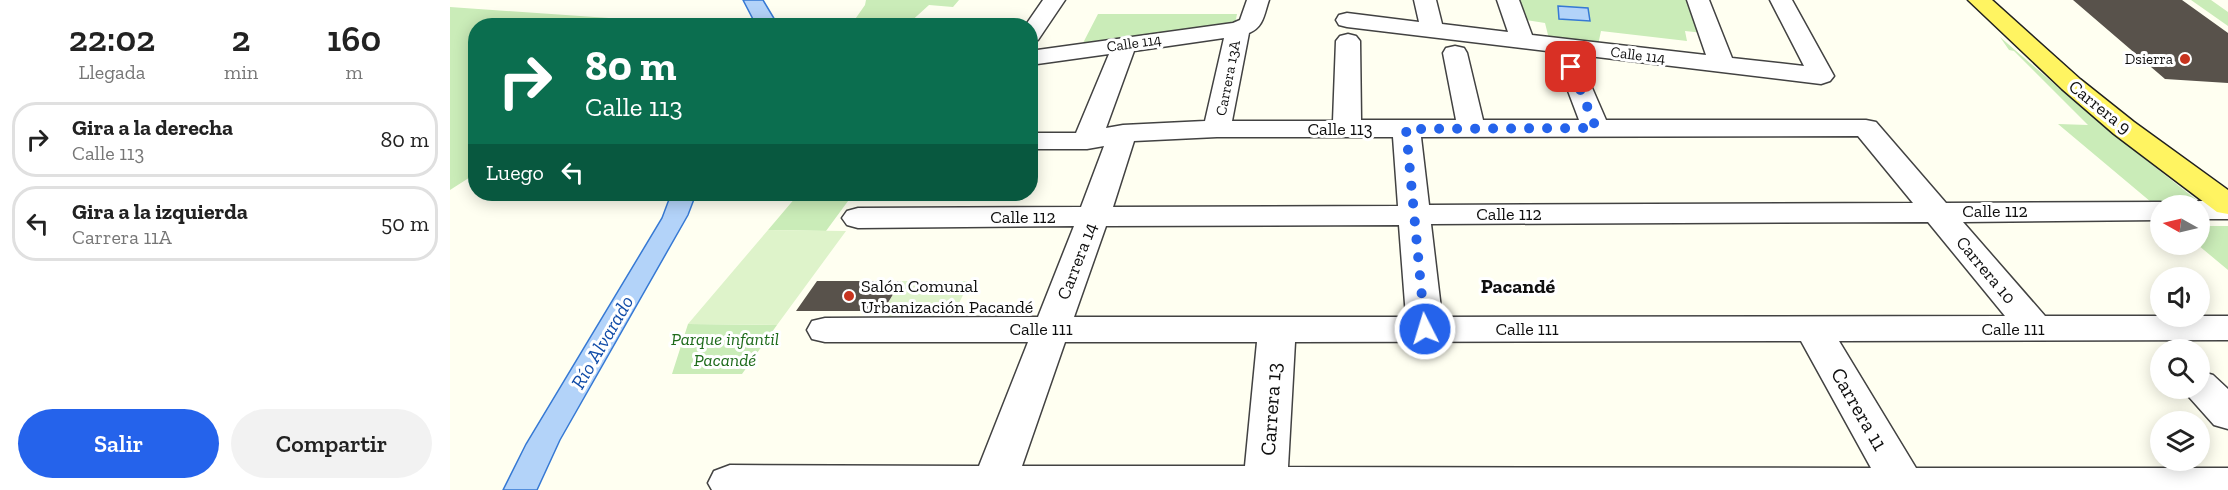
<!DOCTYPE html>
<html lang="es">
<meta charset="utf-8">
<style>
body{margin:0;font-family:"Zilla Slab",serif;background:#f2f2f2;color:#222;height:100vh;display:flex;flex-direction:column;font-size:22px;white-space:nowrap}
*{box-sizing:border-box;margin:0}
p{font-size:20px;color:#767676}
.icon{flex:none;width:33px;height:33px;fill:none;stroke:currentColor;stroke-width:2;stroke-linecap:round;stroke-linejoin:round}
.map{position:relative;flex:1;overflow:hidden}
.sheet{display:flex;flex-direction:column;background:#fff;width:450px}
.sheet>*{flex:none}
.guide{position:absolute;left:18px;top:18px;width:570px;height:183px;border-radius:24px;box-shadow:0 3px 15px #0003;background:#0b6e4f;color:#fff;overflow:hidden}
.needle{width:39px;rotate:278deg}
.tools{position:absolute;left:1700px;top:195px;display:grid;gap:12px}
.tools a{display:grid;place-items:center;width:60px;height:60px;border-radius:50%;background:#fff;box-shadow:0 3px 15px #0003;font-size:30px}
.pin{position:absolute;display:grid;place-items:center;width:51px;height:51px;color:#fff;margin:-26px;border-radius:12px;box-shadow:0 3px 9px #0006}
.me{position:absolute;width:66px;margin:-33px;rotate:355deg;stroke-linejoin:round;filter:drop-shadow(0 0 4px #0008)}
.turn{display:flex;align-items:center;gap:21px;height:126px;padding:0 18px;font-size:27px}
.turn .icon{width:78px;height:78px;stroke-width:2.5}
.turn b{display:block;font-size:42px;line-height:51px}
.then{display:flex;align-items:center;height:57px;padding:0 18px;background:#0003;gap:12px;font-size:22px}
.eta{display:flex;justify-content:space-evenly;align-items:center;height:102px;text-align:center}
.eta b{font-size:36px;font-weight:600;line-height:42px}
.action{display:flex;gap:12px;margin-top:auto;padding:12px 18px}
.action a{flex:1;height:69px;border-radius:36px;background:#2563eb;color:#fff;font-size:24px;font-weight:600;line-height:69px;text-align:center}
.action a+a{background:#f2f2f2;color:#222}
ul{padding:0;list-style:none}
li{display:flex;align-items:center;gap:18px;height:75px;margin:0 12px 9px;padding:0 6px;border:3px solid #e0e0e0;border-radius:24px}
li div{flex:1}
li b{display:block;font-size:22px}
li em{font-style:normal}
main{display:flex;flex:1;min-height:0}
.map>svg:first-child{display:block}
.green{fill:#caecb8}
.pitch{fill:#def3ca}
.water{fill:#b3d3f9;stroke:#3679d4;stroke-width:1.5}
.building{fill:#58524b}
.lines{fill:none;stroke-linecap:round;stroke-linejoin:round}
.minor-casing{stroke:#424242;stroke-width:3}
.major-casing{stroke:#202020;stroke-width:3}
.minor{fill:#fff;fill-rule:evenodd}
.major{fill:#fff461;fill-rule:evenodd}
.route{stroke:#2563eb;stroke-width:10;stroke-dasharray:0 18}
.poi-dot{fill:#c7341f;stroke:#fff;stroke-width:2}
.labels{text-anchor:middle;stroke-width:6;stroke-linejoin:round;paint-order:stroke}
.far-street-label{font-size:15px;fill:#0f0f0f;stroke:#fff}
.far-poi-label{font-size:15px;fill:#0f0f0f;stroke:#fff;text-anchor:end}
.street-label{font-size:18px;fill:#0f0f0f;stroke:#fff}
.poi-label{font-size:18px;fill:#0f0f0f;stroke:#fff;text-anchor:start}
.park-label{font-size:18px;font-style:italic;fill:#1e6b1b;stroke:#fff}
.neighbourhood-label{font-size:20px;font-weight:bold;fill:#0f0f0f;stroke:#fff}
.water-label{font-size:20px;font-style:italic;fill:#114ca8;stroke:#fff}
.near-street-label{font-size:21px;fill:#0f0f0f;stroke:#fff}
</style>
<main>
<section class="sheet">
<div class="eta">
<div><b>22:02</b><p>Llegada</p></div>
<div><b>2</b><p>min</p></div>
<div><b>160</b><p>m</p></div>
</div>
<ul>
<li><svg class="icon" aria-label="right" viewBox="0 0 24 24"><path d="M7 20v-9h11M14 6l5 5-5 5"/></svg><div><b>Gira a la derecha</b><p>Calle 113</p></div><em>80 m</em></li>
<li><svg class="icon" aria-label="left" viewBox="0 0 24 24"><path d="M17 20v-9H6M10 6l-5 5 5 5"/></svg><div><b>Gira a la izquierda</b><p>Carrera 11A</p></div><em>50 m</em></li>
</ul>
<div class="action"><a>Salir</a><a>Compartir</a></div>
</section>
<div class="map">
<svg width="1778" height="490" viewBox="0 0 1778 490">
<rect width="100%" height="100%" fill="#fffff1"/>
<path class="green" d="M416,0H509L503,7L479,5L457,25H401L415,5Z
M1069,0H1241L1254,33L1235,31L1237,41L1151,31L1148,45L1099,39L1095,23L1076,20Z
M1741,0H1761L1778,12V26Z
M0,7L260,25L26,26L25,174L0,190Z
M648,14H787L785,24L633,43Z
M1550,37L1653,126L1748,201L1701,202L1608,124L1638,125L1564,51L1559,50Z
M346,197H401L376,231L318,230Z
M1749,226H1778V270L1748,245Z
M238,324L327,325L292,374H222Z"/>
<path class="pitch" d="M318,230L396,231L327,325L238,324Z
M451,281H520L502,317H430Z"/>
<path class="water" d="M293,0H313L328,25H306Z
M1108,6L1138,8L1140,21L1109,19Z
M221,194H246L238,215L110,440L87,490H53L76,444L212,218Z"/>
<path class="building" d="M1623,0H1732L1778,33V83L1715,79Z
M367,281H451L433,311H346Z"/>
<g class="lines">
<g class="minor-casing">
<path id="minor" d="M593,0H615L588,40L580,42V26H575Z
M797,0H819C814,14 814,27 799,33L782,121H883L886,41L890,36L898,34L906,36L910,41L911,120H1006L993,53L996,48L1005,46L1014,48L1017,53L1033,120H1129L1109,67L1112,62L1121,60L1130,62L1133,67L1156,120H1416L1426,122L1496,203L1710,202L1721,204L1710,206V220L1513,222L1595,316H1778V340L1389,341L1466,468H1778V490H262L258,483L264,471L280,465L529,466L578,342H375L362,339L357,330L362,321L375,318L588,317L624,226L408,228L397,225L392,218L397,211L408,208L631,207L654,146L637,149H580V133H626L659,54L580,65V51L783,23L790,20ZM774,38L755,121L673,125L656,128L684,51ZM1408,136L1463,203L979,205L971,137ZM767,137H943L948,206L663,207L684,141ZM1478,222L1555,316L992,317L981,224ZM949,225L956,317H624L656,226ZM1351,341L1421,468L838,467L845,342ZM615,342H807L795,466H572Z
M964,0H986L992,24L1058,32L1047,0H1069L1082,35L1256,55L1237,0H1259L1282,58L1354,66L1320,0H1342L1384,76L1380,81L1371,84L897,27L889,25L886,20L889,15L897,13L969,22Z
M1749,201H1778V219H1749V206H1736Z
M1749,371L1763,375L1778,389V429L1764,425L1731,388H1749Z"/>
</g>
<g class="major-casing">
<path id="major" d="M1518,0H1542L1630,79L1684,122L1778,190V214L1767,212L1664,134L1612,89Z"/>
</g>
<use href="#minor" class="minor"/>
<use href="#major" class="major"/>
</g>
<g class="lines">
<path class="route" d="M975,329L956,129L1146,128L1121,67"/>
</g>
<g class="poi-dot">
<circle cx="1735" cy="59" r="6"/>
<circle cx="399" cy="296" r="6"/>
</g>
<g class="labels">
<g class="far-street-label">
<text transform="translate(684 43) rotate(-8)" y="5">Calle 114</text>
<text transform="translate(1188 55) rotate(7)" y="5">Calle 114</text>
<text transform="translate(778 78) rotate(-79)" y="5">Carrera 13A</text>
</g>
<g class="far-poi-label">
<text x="1723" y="64">Dsierra</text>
</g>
<g class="street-label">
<text transform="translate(1650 107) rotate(39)" y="6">Carrera 9</text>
<text x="890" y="135">Calle 113</text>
<text x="1545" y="217">Calle 112</text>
<text x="1059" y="220">Calle 112</text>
<text x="573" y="223">Calle 112</text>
<text transform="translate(627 261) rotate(-69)" y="6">Carrera 14</text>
<text transform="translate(1536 270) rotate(50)" y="6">Carrera 10</text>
<text x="591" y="335">Calle 111</text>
<text x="1077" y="335">Calle 111</text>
<text x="1563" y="335">Calle 111</text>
</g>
<g class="poi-label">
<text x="411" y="292">Salón Comunal<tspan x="411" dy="21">Urbanización Pacandé</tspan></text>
</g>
<g class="park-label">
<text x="275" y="345">Parque infantil<tspan x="275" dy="21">Pacandé</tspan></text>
</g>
<g class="neighbourhood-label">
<text x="1068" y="293">Pacandé</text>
</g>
<g class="water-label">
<text transform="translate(152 342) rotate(-60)" y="7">Río Alvarado</text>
</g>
<g class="near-street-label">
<text transform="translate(821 409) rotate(-86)" y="7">Carrera 13</text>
<text transform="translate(1409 409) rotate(60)" y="7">Carrera 11</text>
</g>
</g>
</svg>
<div class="tools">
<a><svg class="needle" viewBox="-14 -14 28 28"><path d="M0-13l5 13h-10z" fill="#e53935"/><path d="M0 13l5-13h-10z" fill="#767676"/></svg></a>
<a><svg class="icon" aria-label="sound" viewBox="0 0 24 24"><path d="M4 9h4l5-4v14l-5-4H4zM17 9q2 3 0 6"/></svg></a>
<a><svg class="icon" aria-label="search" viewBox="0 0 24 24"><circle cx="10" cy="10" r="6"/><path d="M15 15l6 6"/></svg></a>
<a><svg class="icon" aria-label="layers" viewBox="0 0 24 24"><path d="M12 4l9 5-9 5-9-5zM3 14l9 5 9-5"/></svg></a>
</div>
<div class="pin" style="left:1121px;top:67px;background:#d93025"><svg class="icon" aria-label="arrive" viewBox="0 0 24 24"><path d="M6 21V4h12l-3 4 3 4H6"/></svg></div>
<svg class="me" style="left:975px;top:329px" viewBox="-20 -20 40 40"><circle r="17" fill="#2563eb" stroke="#fff" stroke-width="3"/><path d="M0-11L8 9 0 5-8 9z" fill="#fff"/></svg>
<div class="guide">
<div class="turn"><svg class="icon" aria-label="right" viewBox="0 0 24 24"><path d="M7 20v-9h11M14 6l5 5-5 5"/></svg><div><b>80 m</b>Calle 113</div></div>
<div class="then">Luego<svg class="icon" aria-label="left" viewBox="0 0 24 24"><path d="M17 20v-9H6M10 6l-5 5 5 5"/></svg></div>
</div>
</div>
</main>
